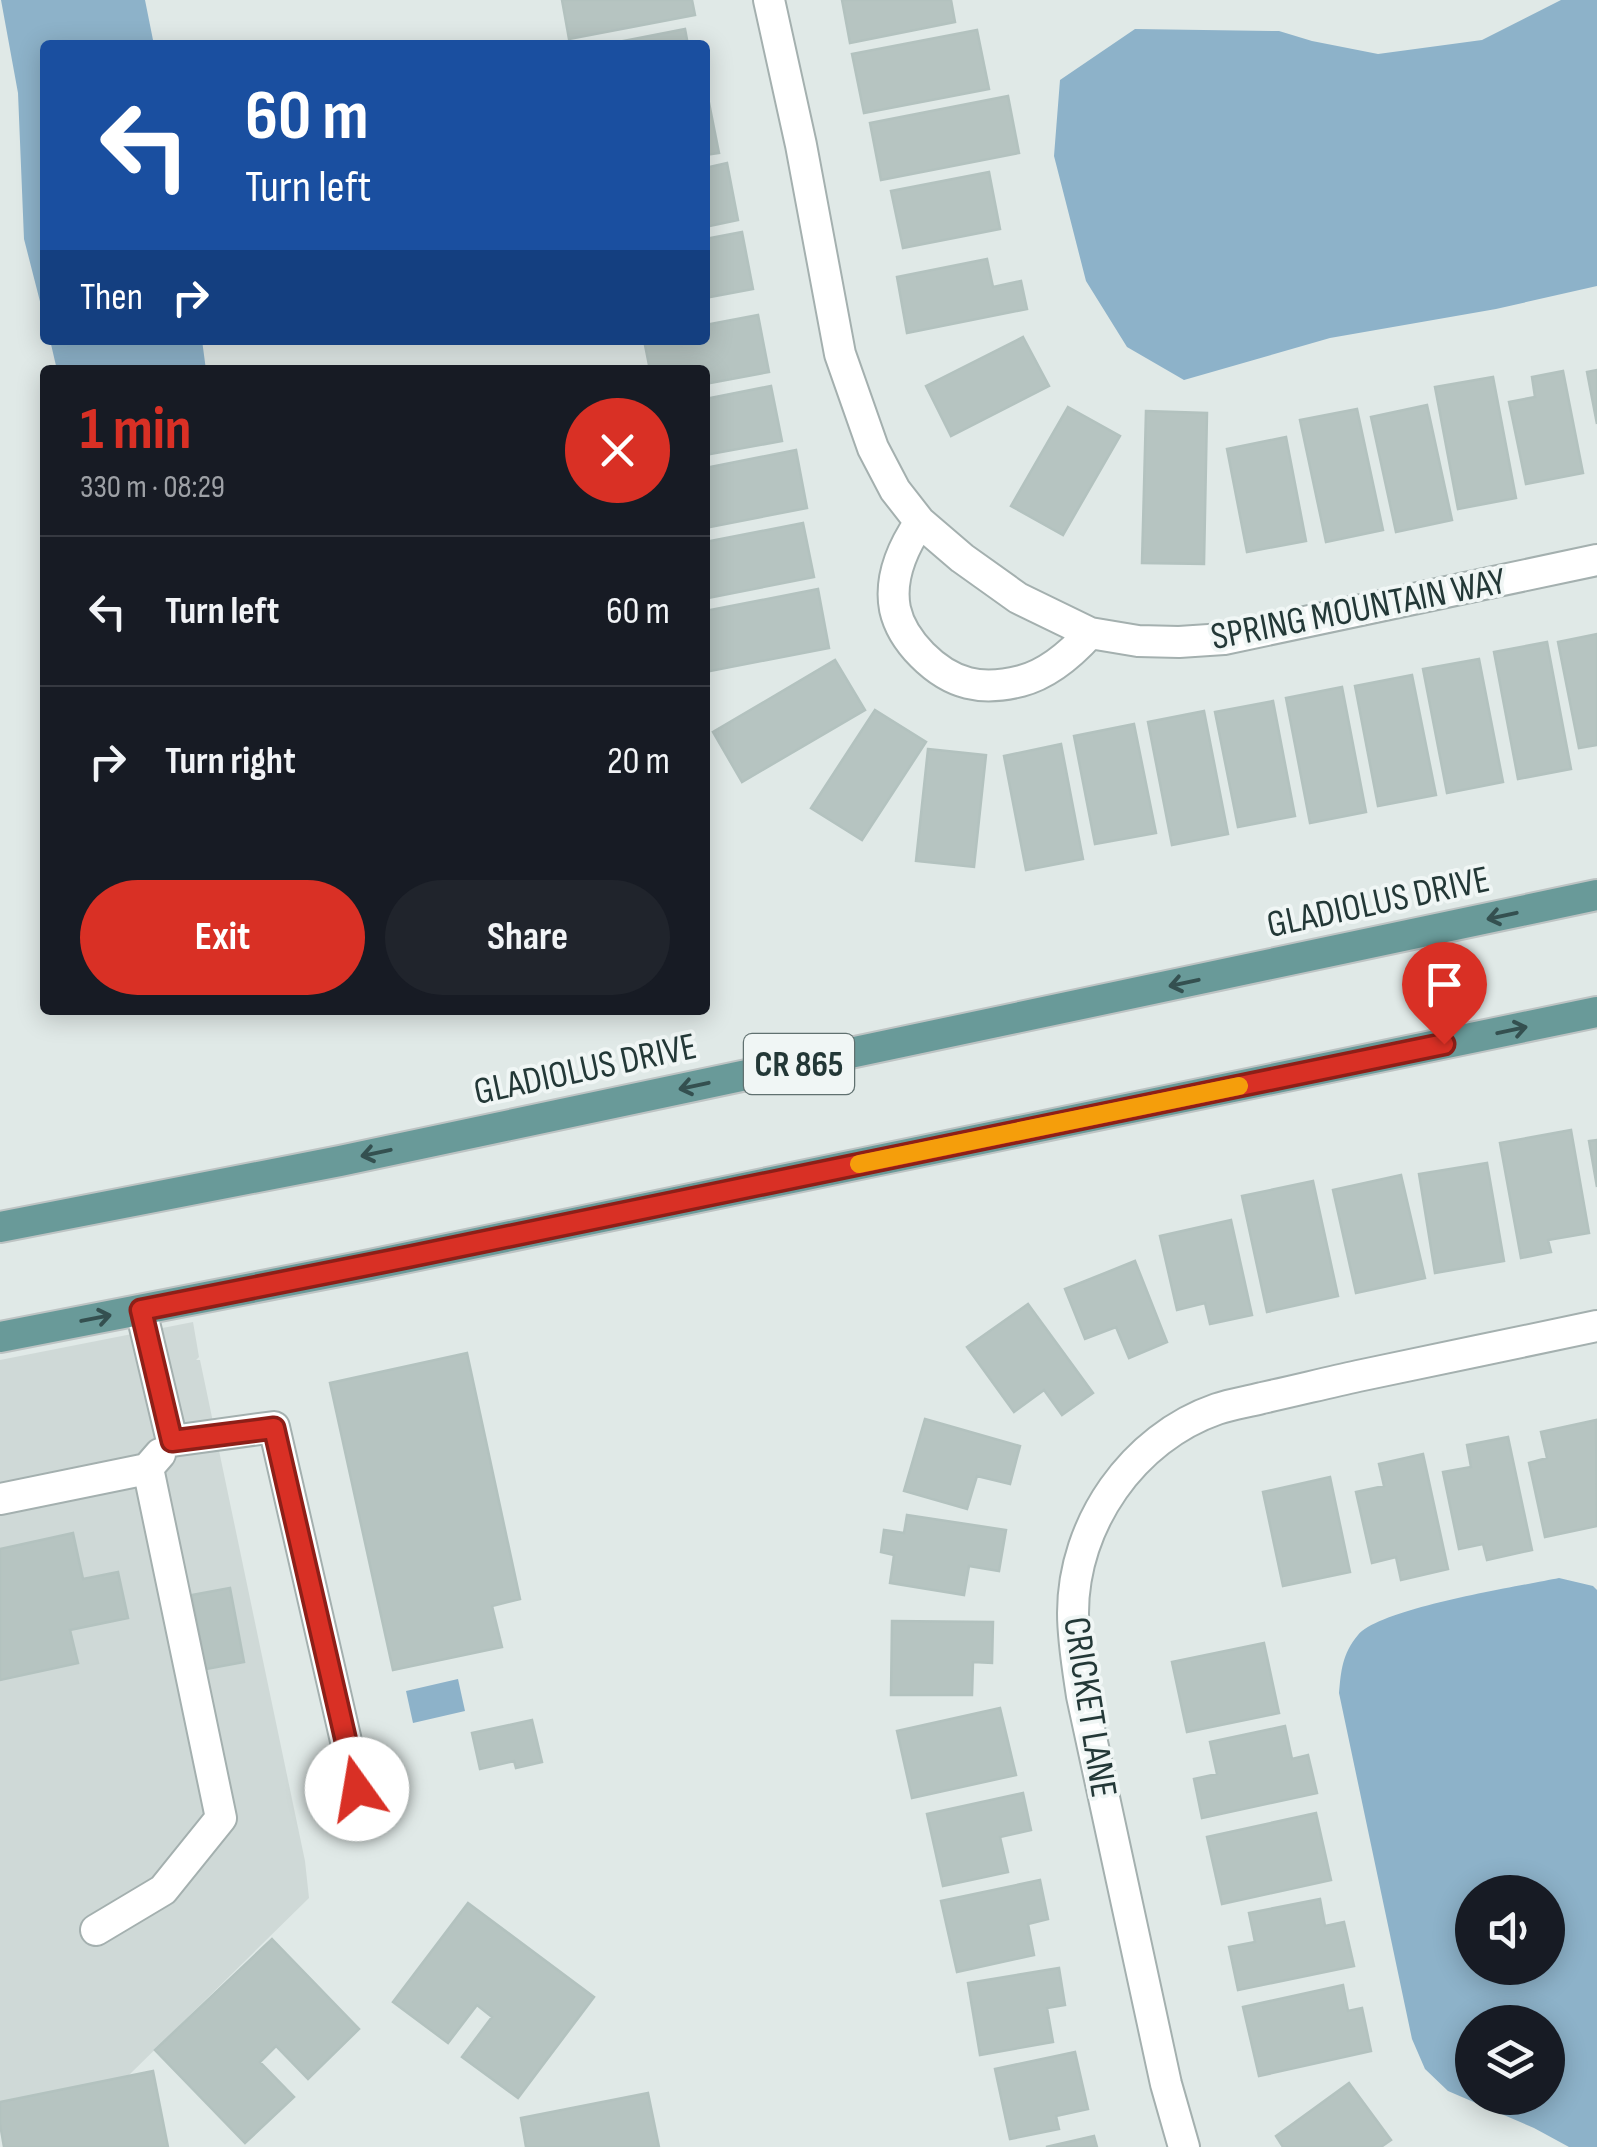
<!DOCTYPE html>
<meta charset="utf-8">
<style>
body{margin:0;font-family:"Sofia Sans Condensed",sans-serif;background:#20242c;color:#f1f3f6;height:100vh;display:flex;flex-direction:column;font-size:38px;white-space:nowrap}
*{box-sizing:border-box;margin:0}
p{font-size:32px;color:#9ea1a6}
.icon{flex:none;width:55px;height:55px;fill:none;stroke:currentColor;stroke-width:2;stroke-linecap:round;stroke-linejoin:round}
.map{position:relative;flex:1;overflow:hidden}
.drawer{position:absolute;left:40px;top:365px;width:670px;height:650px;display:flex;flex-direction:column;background:#171b24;border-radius:10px;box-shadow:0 5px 25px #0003}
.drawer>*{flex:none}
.banner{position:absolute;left:40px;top:40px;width:670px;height:305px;border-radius:10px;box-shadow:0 5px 25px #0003;background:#1a4fa0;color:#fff;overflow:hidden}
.buttons{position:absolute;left:1455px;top:1875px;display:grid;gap:20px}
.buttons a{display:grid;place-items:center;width:110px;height:110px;border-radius:50%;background:#171b24;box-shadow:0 5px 25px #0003;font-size:50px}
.pin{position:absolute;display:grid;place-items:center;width:85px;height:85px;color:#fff;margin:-102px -42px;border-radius:50% 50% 50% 0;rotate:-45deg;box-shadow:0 0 10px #0007}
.pin .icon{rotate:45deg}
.me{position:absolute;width:110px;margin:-55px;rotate:347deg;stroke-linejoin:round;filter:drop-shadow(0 0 8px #0008)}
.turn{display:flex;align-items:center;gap:35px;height:210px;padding:0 40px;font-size:45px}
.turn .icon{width:130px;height:130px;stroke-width:2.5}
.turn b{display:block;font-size:70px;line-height:85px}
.then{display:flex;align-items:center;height:95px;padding:0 40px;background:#0003;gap:20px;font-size:38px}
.round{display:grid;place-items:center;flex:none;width:105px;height:105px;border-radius:52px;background:#20242c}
.headline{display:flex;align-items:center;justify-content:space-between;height:170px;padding:0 40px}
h1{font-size:60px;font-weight:700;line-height:75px;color:#d93025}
.action{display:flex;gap:20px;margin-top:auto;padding:20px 40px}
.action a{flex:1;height:115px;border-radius:60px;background:#d93025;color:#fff;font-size:40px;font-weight:700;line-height:115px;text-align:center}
.action a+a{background:#20242c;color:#f1f3f6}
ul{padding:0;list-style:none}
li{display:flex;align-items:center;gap:30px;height:150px;padding:0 40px;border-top:2px solid #363941}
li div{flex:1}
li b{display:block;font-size:38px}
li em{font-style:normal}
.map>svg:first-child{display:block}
.built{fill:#cfd9d7}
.water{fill:#8db2c9;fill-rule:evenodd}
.building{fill:#b6c4c1;stroke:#b3c2bf;stroke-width:2.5}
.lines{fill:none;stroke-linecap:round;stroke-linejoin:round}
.minor-casing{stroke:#a4b0af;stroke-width:34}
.major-casing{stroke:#bdc3c3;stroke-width:34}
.minor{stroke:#fff;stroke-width:30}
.major{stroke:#699a99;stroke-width:30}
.oneway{stroke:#345050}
.route-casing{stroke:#8d1f18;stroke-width:25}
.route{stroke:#d93025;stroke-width:18}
.slow{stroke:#f59e0b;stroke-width:18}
.labels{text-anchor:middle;stroke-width:8;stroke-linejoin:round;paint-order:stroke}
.shield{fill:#f0f6f5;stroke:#607170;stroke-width:2.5}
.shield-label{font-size:35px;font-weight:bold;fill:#233837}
.street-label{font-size:38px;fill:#233837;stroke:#f0f6f5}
</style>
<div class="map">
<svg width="1597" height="2147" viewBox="0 0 1597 2147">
<rect width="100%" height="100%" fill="#e0e9e7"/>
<path class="built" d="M193,1322L199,1357L196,1360H200L305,1861L309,1898L127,2077L0,2107V1360Z"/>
<path class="water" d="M1,0H145L154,45H45V321L24,239L18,93Z
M1561,0H1597V286L1496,309L1330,338L1184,380L1127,347L1086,281L1054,156L1060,80L1135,29L1279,31L1312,41L1378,54L1482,40Z
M50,340H202L206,370H57Z
M1559,1578L1593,1586L1597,1590V2147H1569L1534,2128L1448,2091L1425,2069L1412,2039L1339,1693C1341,1671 1342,1654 1358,1635C1380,1608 1520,1586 1559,1578ZM1548,1892V1968H1472V1892ZM1548,2022V2098H1472V2022Z
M458,1679L465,1711L413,1723L406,1691Z"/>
<path class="building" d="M562,0H692L695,15L569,39Z
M842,0H951L955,22L850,43Z
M685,29L688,45H603Z
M977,30L989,89L864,113L852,54Z
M1008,96L1019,153L881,180L870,123Z
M708,98L719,153L705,155V99Z
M727,163L738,220L705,227V168Z
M989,172L1000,229L903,248L891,191Z
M742,232L753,289L705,298V239Z
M987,259L993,287L1021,281L1027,309L907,333L897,277Z
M758,315L769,372L705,384V370H650L644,340H705V325Z
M1023,337L1049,386L951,436L926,386Z
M1597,370V424L1587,372Z
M1563,371L1583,473L1526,484L1509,402L1535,397L1532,377Z
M1493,377L1516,498L1458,509L1435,387Z
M771,386L782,441L705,455V399Z
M1427,405L1452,520L1396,532L1371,417Z
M1068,407L1120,436L1063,535L1011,506Z
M1357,409L1383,530L1326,542L1300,420Z
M1146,411L1207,413L1204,564L1142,563Z
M1286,437L1306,541L1247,552L1227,449Z
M796,450L807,508L705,528V468Z
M803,523L814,577L708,598L705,583V542Z
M818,589L829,648L705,672V611Z
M1597,634V745L1579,748L1558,642Z
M1547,642L1571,769L1518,779L1494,652Z
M1479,659L1503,782L1447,793L1423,669Z
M835,660L865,710L742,782L713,732Z
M1412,675L1436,795L1378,806L1355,686Z
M1342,687L1366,812L1310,823L1286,698Z
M1273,701L1295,816L1238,827L1215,712Z
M875,710L926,742L862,840L811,808Z
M1204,711L1228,834L1172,845L1148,722Z
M1134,724L1156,833L1095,844L1074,736Z
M1061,744L1083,859L1026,870L1004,756Z
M928,749L986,755L974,867L916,861Z
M1571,1130L1589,1233L1548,1240L1551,1252L1521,1258L1500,1143Z
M1597,1140V1187L1589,1141Z
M1487,1163L1504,1261L1435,1273L1419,1174Z
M1401,1175L1425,1278L1356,1293L1333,1190Z
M1313,1181L1338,1296L1267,1312L1242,1196Z
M1231,1220L1252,1315L1210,1324L1205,1303L1177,1310L1160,1236Z
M1135,1261L1167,1342L1129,1358L1116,1327L1085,1339L1065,1289Z
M1028,1304L1093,1393L1062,1415L1044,1390L1014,1412L967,1347Z
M467,1353L520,1599L492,1606L502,1647L393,1670L330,1383Z
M925,1419L1020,1446L1010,1484L977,1476L967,1509L904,1491Z
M1596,1420L1597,1526L1545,1537L1529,1463L1547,1458L1541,1432Z
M1508,1437L1532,1550L1487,1560L1483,1544L1459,1549L1443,1472L1471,1467L1467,1445Z
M1423,1454L1448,1569L1401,1580L1396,1557L1372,1563L1356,1492L1384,1486L1379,1464Z
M1330,1477L1350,1572L1283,1586L1263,1492Z
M907,1515L1006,1530L999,1571L969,1566L964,1595L890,1583L894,1555L881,1552L884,1530L904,1533Z
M73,1533L83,1579L118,1572L128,1618L70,1630L78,1663L0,1680V1549Z
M230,1588L244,1662L206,1669L192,1595Z
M892,1621L993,1622L992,1663L973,1662L972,1695H891Z
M1264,1643L1279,1713L1187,1732L1172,1662Z
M1000,1708L1016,1775L912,1798L897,1731Z
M532,1720L542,1762L516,1768L514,1761L480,1769L472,1733Z
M1285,1726L1292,1759L1308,1755L1317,1793L1202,1818L1194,1779L1217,1774L1210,1742Z
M1023,1793L1031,1830L1000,1837L1008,1872L943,1886L927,1814Z
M1316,1813L1331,1880L1222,1904L1207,1837Z
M1040,1880L1048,1919L1028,1924L1034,1955L957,1972L941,1901Z
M1320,1899L1325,1926L1344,1922L1354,1966L1238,1990L1229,1947L1255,1942L1249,1913Z
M468,1903L594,1997L518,2098L462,2057L492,2017L477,2005L448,2043L393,2002Z
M272,1939L359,2029L308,2079L276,2046L260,2062L294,2097L245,2143L155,2050Z
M1059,1968L1065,2005L1047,2008L1053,2042L980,2055L968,1983Z
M1343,1985L1348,2011L1362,2008L1371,2051L1259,2076L1243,2007Z
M1075,2052L1088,2109L1056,2116L1059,2129L1010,2139L995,2069Z
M153,2071L168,2147H4L0,2124V2102Z
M1349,2083L1391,2140L1381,2147H1283L1276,2136Z
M648,2093L659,2147H526L521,2118Z
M1094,2136L1097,2147H1046Z"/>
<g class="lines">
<g class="minor-casing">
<path id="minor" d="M769,0L801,145L840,354L873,448L895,490L920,522L962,558L1018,598L1090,633L1138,641L1179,642L1224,639L1597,560
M920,522C903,547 889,578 895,609C902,641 936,675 968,683C984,687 1005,685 1021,681C1048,674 1072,653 1090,633
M141,1310L172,1441L274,1427L357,1789
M0,1499L147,1469L160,1454
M96,1930L163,1890L221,1818L148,1468
M1184,2147L1166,2084L1082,1696C1078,1669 1073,1641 1073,1613C1073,1524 1133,1438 1217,1409C1232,1404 1247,1402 1262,1398C1294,1391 1326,1383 1358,1376C1438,1359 1517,1343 1597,1326"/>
</g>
<g class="major-casing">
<path id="major" d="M0,1227L340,1161L1597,895
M0,1337L370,1265L1597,1012"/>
</g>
<use href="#minor" class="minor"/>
<use href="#major" class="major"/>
</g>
<defs><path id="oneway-shaft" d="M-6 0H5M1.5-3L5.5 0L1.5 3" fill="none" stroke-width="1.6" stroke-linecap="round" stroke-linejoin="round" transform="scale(2.5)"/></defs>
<g class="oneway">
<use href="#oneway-shaft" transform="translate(1502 916) rotate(168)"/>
<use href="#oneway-shaft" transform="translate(1184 983) rotate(168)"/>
<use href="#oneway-shaft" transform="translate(1512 1030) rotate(-12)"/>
<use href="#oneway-shaft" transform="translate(694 1086) rotate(168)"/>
<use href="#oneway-shaft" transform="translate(376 1153) rotate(168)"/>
<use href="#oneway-shaft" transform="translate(96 1318) rotate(-11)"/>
</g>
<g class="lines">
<g class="route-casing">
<path id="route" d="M357,1789L274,1428L172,1441L141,1310L408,1257L1444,1044"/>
</g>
<use href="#route" class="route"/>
<path class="slow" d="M859,1164L1239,1086"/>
</g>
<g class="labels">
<rect class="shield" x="744" y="1034" width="110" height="60" rx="8"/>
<g class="shield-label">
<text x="799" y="1076">CR 865</text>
</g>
<g class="street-label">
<text transform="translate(1358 608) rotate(-11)" y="13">SPRING MOUNTAIN WAY</text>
<text transform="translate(1378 901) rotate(-12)" y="13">GLADIOLUS DRIVE</text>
<text transform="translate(585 1068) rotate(-12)" y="13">GLADIOLUS DRIVE</text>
<text transform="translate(1091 1707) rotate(81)" y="13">CRICKET LANE</text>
</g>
</g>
</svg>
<div class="buttons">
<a><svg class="icon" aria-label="sound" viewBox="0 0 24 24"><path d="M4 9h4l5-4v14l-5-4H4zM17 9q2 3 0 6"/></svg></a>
<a><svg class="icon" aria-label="layers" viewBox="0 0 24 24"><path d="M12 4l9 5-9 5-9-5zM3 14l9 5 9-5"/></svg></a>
</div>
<div class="pin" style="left:1444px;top:1044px;background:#d93025"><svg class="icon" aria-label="arrive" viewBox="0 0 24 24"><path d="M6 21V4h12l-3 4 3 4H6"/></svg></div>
<svg class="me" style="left:357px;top:1789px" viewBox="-20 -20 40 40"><circle r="19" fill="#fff"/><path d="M0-13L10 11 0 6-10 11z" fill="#d93025"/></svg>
<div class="banner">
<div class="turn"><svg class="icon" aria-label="left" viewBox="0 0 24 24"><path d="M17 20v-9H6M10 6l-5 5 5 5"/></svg><div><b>60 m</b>Turn left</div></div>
<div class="then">Then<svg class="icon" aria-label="right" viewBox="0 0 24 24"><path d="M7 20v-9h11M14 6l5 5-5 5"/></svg></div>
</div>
<section class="drawer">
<div class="headline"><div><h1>1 min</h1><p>330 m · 08:29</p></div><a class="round" style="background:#d93025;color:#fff"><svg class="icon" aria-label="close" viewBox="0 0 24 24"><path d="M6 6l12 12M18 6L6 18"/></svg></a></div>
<ul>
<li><svg class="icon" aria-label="left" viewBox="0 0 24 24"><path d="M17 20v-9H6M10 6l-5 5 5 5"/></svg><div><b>Turn left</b></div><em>60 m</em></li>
<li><svg class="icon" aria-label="right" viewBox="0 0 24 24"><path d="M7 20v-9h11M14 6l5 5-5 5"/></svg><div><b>Turn right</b></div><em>20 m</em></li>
</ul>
<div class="action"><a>Exit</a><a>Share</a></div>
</section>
</div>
